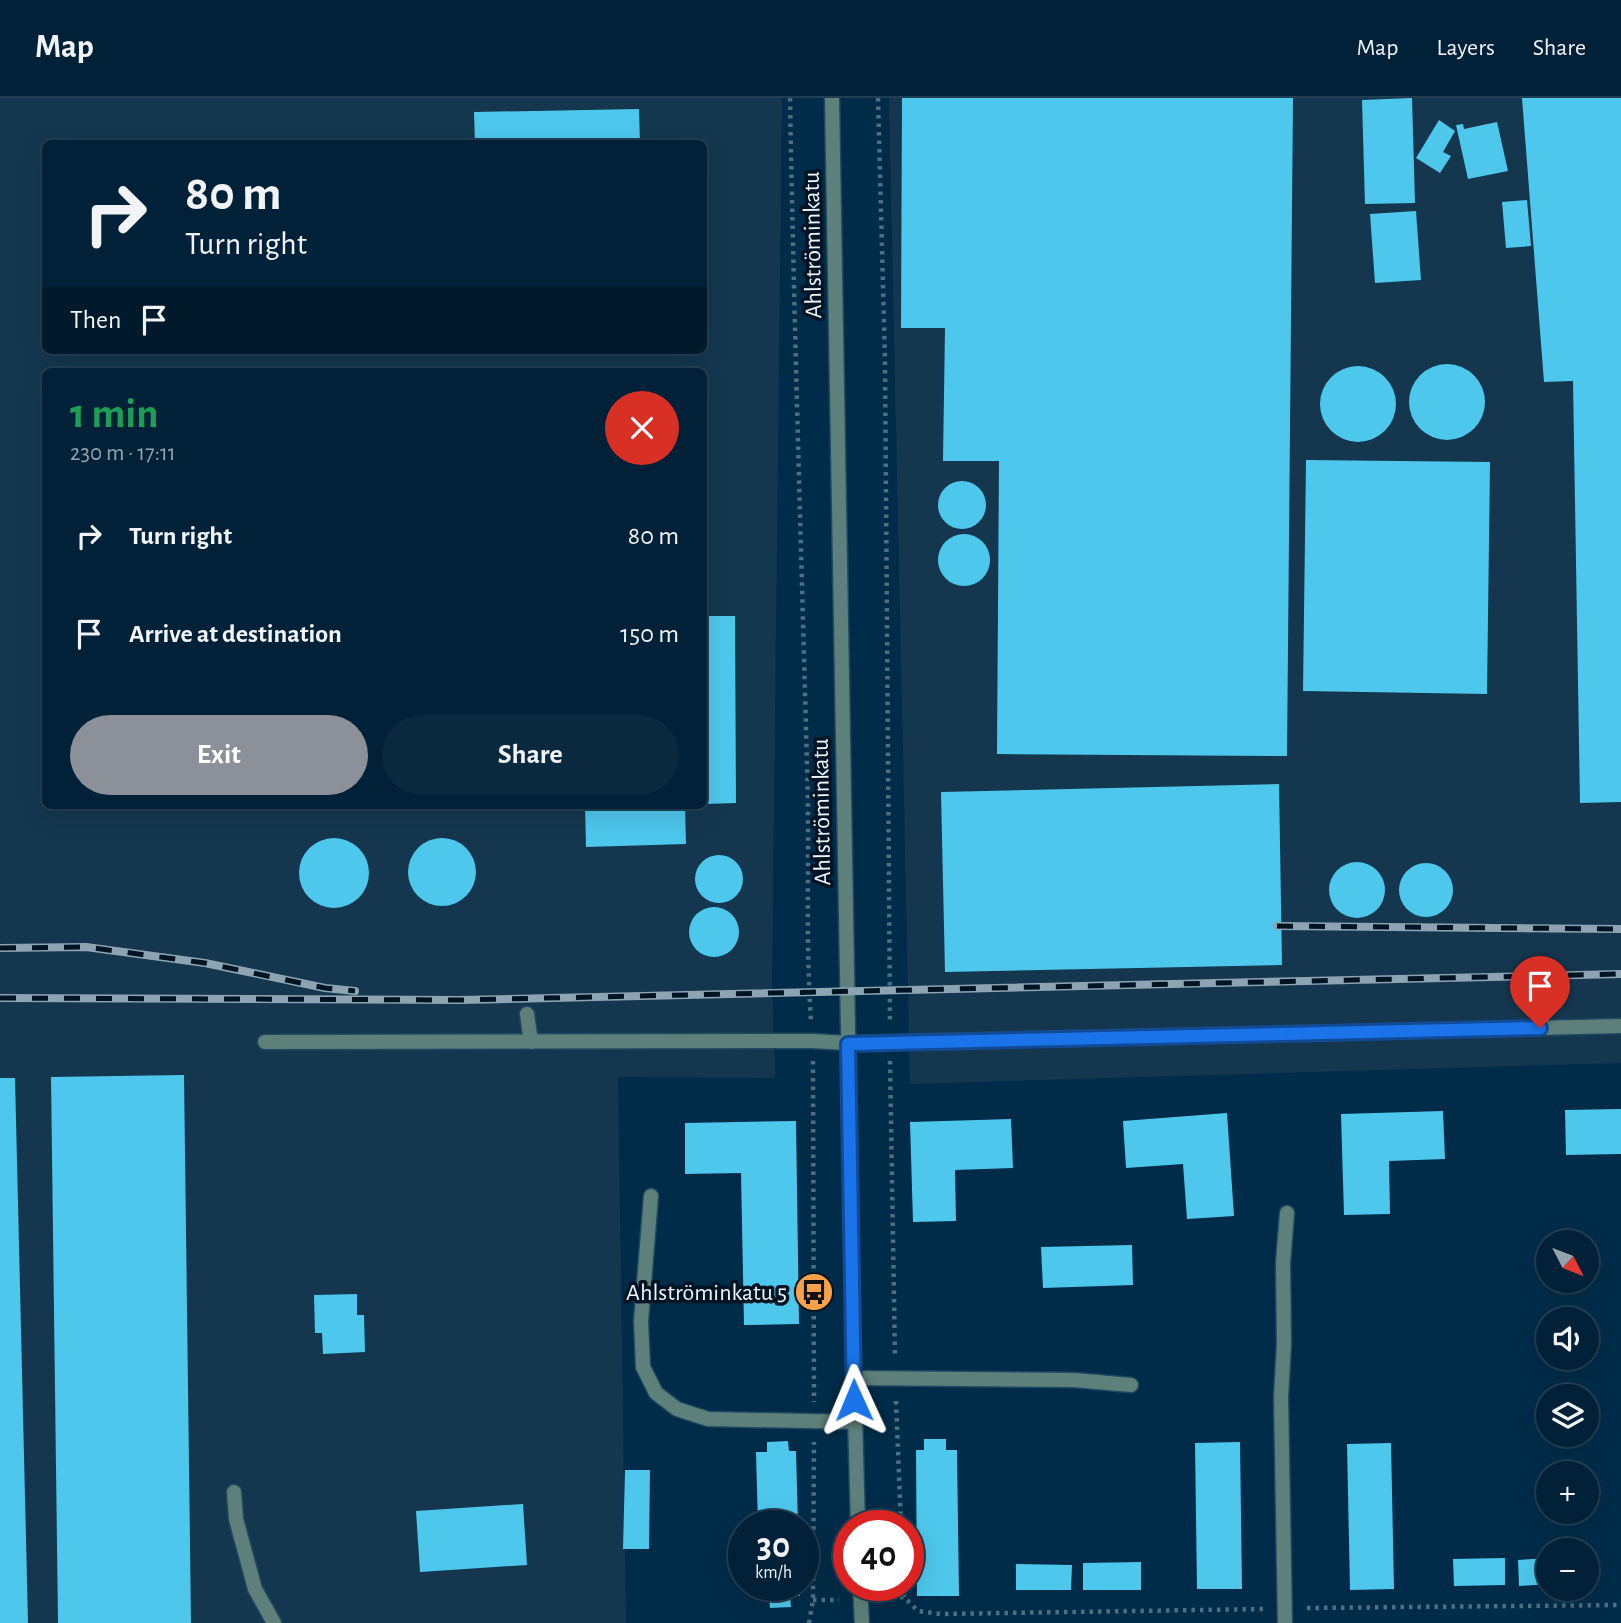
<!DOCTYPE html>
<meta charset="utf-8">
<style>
body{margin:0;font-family:"Alegreya Sans",sans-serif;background:#0a293f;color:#f1f3f6;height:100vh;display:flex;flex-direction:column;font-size:26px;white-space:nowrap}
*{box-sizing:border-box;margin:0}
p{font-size:23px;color:#95a3ad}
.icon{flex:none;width:38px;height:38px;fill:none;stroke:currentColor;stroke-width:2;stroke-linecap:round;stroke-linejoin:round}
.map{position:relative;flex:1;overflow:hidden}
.panel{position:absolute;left:42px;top:270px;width:665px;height:441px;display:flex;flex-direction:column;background:#002137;border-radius:10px;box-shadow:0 7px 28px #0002,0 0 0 2px #223e52}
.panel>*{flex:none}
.banner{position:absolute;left:42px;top:42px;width:665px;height:214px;border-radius:10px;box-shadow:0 7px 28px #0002,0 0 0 2px #223e52;background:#002137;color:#f1f3f6;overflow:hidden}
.needle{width:46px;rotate:132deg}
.fabs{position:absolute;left:1536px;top:1132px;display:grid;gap:14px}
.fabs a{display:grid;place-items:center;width:63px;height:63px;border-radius:50%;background:#002137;box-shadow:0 7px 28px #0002,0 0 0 2px #223e52;font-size:35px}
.speed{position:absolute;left:728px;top:1412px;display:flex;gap:14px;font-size:35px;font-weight:700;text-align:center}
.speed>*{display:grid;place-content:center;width:91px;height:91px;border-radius:50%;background:#002137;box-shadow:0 7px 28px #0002,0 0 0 2px #223e52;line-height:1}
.speed small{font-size:18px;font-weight:400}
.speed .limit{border:10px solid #d22;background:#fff;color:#111}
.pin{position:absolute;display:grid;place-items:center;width:60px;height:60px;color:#fff;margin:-72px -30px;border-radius:50% 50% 50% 0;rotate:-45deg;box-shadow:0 0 7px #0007}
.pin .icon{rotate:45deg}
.me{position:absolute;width:77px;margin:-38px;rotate:359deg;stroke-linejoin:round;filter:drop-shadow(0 0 5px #0008)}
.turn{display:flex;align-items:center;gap:24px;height:147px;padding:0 28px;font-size:32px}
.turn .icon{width:91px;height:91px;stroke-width:2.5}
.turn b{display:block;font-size:49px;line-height:60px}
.then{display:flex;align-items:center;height:66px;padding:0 28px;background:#0003;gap:14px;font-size:26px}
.round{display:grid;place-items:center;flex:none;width:74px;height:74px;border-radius:37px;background:#0a293f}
.summary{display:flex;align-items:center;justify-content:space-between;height:119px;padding:0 28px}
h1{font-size:42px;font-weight:700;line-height:52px;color:#1e9e55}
.cta{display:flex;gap:14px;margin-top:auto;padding:14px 28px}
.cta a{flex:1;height:80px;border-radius:42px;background:#8c9099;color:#fff;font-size:28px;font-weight:700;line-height:80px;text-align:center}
.cta a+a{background:#0a293f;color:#f1f3f6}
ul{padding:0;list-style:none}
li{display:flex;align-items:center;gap:21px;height:98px;padding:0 28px}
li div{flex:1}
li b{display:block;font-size:26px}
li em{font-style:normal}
header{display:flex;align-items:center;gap:42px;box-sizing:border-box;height:98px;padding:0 35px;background:#002137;border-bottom:2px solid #223e52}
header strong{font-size:33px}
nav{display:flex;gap:38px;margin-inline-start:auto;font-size:24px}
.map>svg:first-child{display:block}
.built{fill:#14374f;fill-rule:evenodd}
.building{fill:#4ec7ed}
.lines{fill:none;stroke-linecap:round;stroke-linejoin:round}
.service-casing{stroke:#214862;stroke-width:17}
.minor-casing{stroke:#214862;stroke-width:17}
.tertiary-casing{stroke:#214862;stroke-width:17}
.path{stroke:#4e6e83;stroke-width:4.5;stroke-dasharray:3.5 5;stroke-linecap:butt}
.service{stroke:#5e807a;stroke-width:14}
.minor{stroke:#5e807a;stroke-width:14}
.tertiary{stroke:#5e807a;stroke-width:14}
.rail-casing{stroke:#8ea4b2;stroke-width:8}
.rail{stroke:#001424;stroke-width:5;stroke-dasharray:16;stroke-linecap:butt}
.route-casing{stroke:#114b97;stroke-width:18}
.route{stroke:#1a73e8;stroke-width:12}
.labels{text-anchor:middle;stroke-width:7;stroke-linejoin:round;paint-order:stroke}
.street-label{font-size:24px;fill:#eff5fa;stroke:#001424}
.poi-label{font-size:24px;fill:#eff5fa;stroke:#001424;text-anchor:end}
</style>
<header>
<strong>Map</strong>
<nav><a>Map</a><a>Layers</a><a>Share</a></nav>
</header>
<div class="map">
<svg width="1621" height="1525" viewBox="0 0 1621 1525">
<rect width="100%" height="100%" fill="#002c49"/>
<path class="built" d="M0,0H782L772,881L775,980L618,979L626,1525H0ZM46,46H704V252H46ZM46,273H704V707H46Z
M889,0H1621V965L910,986Z"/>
<path class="building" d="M902,0H1293L1287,658L997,656L999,363H943L945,230H901Z
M1412,0L1415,105L1365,106L1362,2Z
M1522,0H1621V704L1580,705L1573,283L1544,284Z
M639,11L640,46H475L474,14Z
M1439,22L1455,33L1443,54L1451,58L1440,75L1416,60Z
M1497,24L1508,73L1468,81L1456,27L1463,26L1464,31Z
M1527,102L1531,148L1506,150L1502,104Z
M1416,113L1421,182L1375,185L1370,116Z
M1409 304a38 38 0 1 1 76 0a38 38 0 1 1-76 0Z
M1320 306a38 38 0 1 1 76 0a38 38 0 1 1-76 0Z
M1306,362L1490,364L1487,596L1303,593Z
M938 407a24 24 0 1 1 48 0a24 24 0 1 1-48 0Z
M938 462a26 26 0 1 1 52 0a26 26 0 1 1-52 0Z
M704,518H735L736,705L704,706Z
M1279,686L1282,867L945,874L941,694Z
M585,707H685L686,746L586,749Z
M299 775a35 35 0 1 1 70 0a35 35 0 1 1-70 0Z
M408 774a34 34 0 1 1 68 0a34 34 0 1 1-68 0Z
M695 781a24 24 0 1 1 48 0a24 24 0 1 1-48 0Z
M1329 792a28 28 0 1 1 56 0a28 28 0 1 1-56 0Z
M1399 792a27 27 0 1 1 54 0a27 27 0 1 1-54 0Z
M689 834a25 25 0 1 1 50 0a25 25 0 1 1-50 0Z
M184,977L191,1525H58L51,979Z
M0,980H15L28,1525H0Z
M1621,1011V1056L1566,1057L1565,1012Z
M1443,1013L1445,1061L1389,1063L1390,1116L1344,1117L1341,1016Z
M1227,1015L1234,1118L1187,1121L1183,1066L1126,1070L1123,1023Z
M1011,1021L1013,1070L955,1072L956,1123L913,1124L910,1024Z
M796,1023L799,1226L744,1227L741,1075L685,1076V1025Z
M1132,1147L1133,1187L1043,1190L1041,1149Z
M357,1196V1217H364L365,1254L323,1256L322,1235H315L314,1197Z
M924,1341H946V1352H957L959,1498H917L916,1352H924Z
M788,1343L789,1353H796L798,1428H758L756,1354H767V1344Z
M1240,1344L1242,1491H1197L1195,1345Z
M1391,1345L1394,1491L1350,1492L1347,1346Z
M625,1372H650L649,1451H623Z
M523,1406L527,1467L420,1474L416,1413Z
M1505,1460V1487L1454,1488L1453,1461Z
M1549,1460V1486L1519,1488L1518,1462Z
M1141,1464V1492H1083V1465Z
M1016,1466L1072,1467L1071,1492H1016Z
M759,1488H800V1498H790L791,1509L770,1510L769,1499L760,1500Z"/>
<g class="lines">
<g class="service-casing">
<path id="service" d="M527,916L531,944
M265,944L812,943L848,945
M651,1098L641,1223L643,1269L656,1295L677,1311L708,1321L855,1324
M854,1280L1074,1282L1131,1287
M234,1394L236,1421L255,1491L274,1525"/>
</g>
<g class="minor-casing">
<path id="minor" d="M848,945L1621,928
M1285,1525L1281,1299L1284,1246L1283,1165L1287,1115"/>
</g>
<g class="tertiary-casing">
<path id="tertiary" d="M832,0L854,1280L858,1428
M860,1488L862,1525"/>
</g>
<path class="path" d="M790,0C794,223 801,445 807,668C810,753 805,838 811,923
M878,0L885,262L890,923
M813,963L814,1304
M890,963L895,1259
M896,1303L901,1428
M903,1488L904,1499
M883,1500L904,1499L918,1513L940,1516L1263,1511
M813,1502H839
M1307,1510L1621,1507
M809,1525L813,1502L814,1344"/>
<use href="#service" class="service"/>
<use href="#minor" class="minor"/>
<use href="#tertiary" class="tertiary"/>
<g class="rail-casing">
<path id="rail" d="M1277,828L1621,831
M0,850L86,849L205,865L325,890L355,893
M0,900L460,902L1621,876"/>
</g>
<use href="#rail" class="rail"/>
</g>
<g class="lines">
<g class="route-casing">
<path id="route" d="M854,1302L848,946L1540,930"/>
</g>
<use href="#route" class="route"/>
</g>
<defs>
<g id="bus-disc" transform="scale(2.0125)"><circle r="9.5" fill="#f8a14a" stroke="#001424"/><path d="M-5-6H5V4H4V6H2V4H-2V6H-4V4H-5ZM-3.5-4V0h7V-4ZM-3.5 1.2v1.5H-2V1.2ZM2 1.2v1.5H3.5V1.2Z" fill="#111"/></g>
</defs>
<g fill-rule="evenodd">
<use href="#bus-disc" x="814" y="1194"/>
</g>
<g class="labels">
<g class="street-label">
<text transform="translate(812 147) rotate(-91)" y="8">Ahlströminkatu</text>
<text transform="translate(821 714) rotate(-91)" y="8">Ahlströminkatu</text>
</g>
<g class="poi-label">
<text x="787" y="1202">Ahlströminkatu 5</text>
</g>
</g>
</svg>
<div class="fabs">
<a><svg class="needle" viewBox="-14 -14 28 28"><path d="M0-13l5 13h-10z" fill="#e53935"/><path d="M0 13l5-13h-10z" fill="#95a3ad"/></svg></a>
<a><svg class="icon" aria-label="sound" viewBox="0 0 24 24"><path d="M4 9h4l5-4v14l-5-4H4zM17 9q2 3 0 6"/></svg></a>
<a><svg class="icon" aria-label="layers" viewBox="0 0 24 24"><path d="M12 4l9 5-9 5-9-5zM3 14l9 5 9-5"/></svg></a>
<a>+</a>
<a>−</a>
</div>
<div class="speed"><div>30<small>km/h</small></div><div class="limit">40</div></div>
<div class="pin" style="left:1540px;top:930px;background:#d93025"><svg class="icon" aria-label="arrive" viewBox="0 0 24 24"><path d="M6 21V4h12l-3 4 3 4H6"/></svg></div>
<svg class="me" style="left:854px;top:1302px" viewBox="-20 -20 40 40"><path d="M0-17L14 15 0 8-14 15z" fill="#1a73e8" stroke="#fff" stroke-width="4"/></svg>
<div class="banner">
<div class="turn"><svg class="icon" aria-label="right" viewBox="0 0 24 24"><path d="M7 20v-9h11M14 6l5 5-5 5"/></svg><div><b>80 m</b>Turn right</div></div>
<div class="then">Then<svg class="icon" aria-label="arrive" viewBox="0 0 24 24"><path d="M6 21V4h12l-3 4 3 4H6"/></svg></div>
</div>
<section class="panel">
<div class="summary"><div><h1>1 min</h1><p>230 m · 17:11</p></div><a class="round" style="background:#d93025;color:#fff"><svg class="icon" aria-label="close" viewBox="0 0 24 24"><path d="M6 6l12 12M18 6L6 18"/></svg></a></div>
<ul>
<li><svg class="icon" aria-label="right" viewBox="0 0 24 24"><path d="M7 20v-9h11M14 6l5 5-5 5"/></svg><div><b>Turn right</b></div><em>80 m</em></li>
<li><svg class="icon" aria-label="arrive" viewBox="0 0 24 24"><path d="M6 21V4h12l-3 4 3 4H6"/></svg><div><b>Arrive at destination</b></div><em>150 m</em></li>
</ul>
<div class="cta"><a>Exit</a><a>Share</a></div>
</section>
</div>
